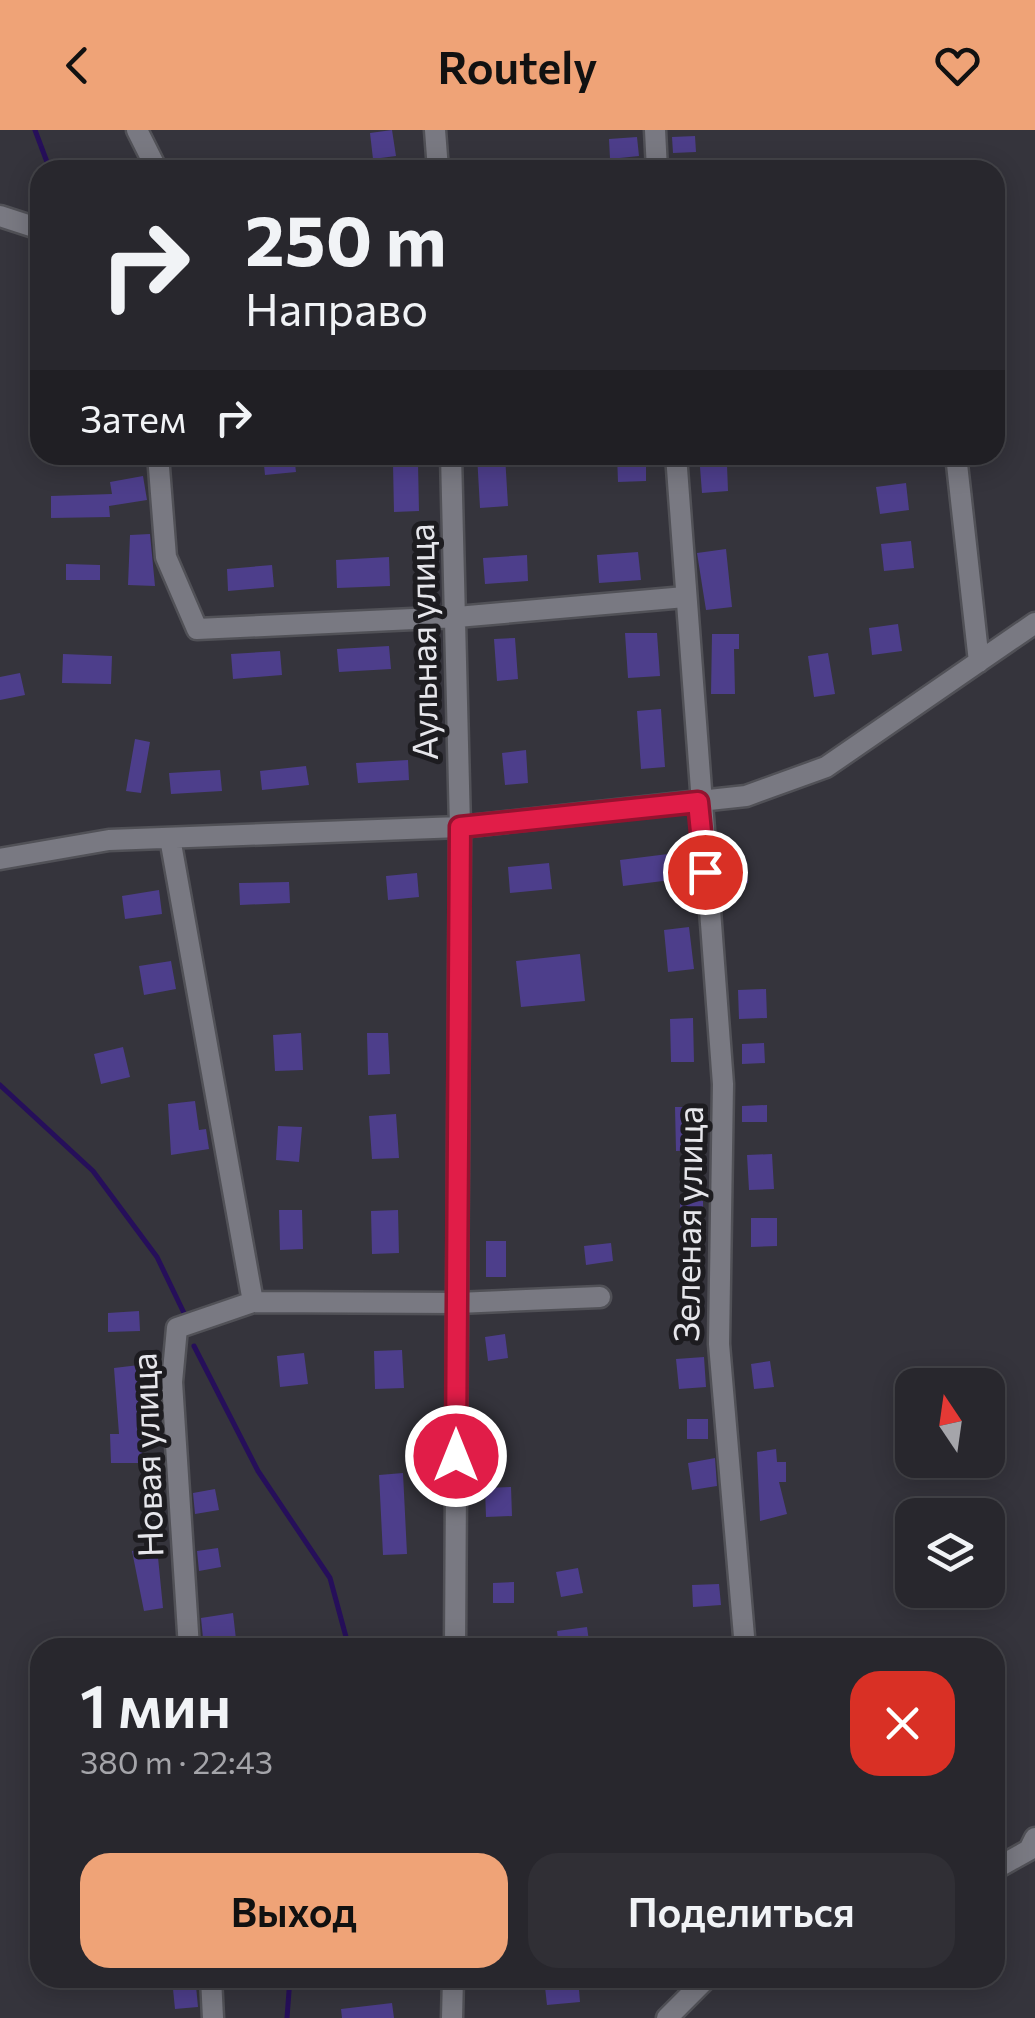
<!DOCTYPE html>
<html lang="ru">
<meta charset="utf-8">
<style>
body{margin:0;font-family:Commissioner,sans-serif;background:#302f35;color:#f1f3f6;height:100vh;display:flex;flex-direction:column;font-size:38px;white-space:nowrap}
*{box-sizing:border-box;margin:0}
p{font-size:32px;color:#a5a5aa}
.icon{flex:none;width:55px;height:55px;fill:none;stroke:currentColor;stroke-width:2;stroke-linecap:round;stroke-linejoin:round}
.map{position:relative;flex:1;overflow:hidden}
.details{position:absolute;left:30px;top:1508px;width:975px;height:350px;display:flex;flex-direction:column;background:#28272d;border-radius:30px;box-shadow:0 5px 25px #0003,0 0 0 2px #444449}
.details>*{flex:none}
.hud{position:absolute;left:30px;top:30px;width:975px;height:305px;border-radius:30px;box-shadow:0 5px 25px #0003,0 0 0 2px #444449;background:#28272d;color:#f1f3f6;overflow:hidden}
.needle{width:65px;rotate:347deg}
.buttons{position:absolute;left:895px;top:1238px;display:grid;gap:20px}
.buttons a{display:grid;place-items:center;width:110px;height:110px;border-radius:20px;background:#28272d;box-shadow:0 5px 25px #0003,0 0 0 2px #444449;font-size:50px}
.pin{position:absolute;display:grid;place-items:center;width:85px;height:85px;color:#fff;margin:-42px;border:5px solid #fff;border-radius:50%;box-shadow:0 2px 10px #0007}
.me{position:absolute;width:110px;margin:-55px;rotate:0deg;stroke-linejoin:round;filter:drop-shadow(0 0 8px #0008)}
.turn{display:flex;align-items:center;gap:35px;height:210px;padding:0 50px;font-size:45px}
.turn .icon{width:130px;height:130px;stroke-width:2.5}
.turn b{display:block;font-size:70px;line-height:85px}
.then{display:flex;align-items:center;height:95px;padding:0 50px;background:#0003;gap:20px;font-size:38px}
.round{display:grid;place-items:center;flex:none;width:105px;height:105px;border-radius:30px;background:#302f35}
.summary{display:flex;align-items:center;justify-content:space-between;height:170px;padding:0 50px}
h1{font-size:60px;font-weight:600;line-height:75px}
.primary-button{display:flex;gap:20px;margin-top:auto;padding:20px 50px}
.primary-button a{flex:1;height:115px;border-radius:30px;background:#efa377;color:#111;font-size:40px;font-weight:600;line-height:115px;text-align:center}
.primary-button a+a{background:#302f35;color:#f1f3f6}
header{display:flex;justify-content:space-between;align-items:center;height:130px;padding:0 50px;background:#efa377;color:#111;font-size:45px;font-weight:600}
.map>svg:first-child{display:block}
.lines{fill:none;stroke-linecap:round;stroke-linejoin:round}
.stream{stroke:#260f5a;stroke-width:5}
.building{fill:#4d3e8b}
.minor-casing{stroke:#515157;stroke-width:25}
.minor{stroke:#797982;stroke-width:20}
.route-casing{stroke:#92132f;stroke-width:25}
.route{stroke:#e11d48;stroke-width:18}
.labels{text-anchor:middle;stroke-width:10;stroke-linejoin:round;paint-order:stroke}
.street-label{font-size:35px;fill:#e6e6eb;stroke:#1d1c20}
</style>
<header><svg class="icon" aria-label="back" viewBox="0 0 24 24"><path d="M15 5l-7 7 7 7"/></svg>Routely<svg class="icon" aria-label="heart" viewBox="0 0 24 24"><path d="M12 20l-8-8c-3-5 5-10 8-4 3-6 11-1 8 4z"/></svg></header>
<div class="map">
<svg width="1035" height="1888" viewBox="0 0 1035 1888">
<rect width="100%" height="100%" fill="#35343c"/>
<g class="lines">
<path class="stream" d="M35,0L50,40
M0,955L93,1041L157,1127L184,1183
M194,1216L258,1341L330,1448L349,1518
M287,1888L290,1848"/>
</g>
<path class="building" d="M392,0L396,26L373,29L370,3Z
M695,6L696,22L673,23L672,7Z
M637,7L639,26L610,29L609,9Z
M263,325H294L296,342L265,345Z
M477,325H505L508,376L480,378Z
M617,325H646V351L618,352Z
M418,333L419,381L394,382L393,334Z
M727,335L728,361L702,363L700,337Z
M143,346L147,370L109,376L110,387L51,388V366L112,364L110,352Z
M906,353L909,380L880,384L876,357Z
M150,404L155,456L128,455L130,405Z
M911,411L914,438L884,441L881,414Z
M726,419L732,477L706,480L697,423Z
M638,422L641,450L599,453L597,425Z
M527,425L528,451L485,454L483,428Z
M389,427L390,456L337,458L336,430Z
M66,434L100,435V450H66Z
M272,435L274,457L228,461L227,439Z
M898,494L902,521L872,525L869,498Z
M625,503H657L660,546L628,548Z
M712,504H739V519H734L735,564H711Z
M515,508L518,549L497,551L494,509Z
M389,516L391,539L339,542L337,519Z
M280,521L282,545L233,549L231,524Z
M828,523L835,564L814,567L808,526Z
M63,524L112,526L111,554L62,553Z
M20,543L25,565L0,570V547Z
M661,579L665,637L641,639L637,581Z
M135,609L150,612L141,663L126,661Z
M526,620L528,653L505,655L502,623Z
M408,630L409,650L358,653L356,633Z
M306,636L309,655L262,660L260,641Z
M220,640L222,661L171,664L169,643Z
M668,724L671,750L623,756L620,730Z
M746,729L748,753L723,756L721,731Z
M549,733L552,759L510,763L508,737Z
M417,743L419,767L388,770L386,746Z
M289,752L290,773L240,775L239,753Z
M159,760L162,784L125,789L122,766Z
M689,797L694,839L668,842L664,800Z
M580,824L585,871L521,877L516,831Z
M171,831L176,859L144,865L139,836Z
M766,859L767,888L739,889L738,860Z
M693,888L694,932H671L670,889Z
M301,903L303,940L275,941L273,905Z
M367,903H388L390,944L368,945Z
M764,913L765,933L742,934V914Z
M123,917L130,947L101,954L94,924Z
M195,971L199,1000L206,999L209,1019L171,1025L168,974Z
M767,975V992H742V976Z
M675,977H698L699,1020L676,1021Z
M396,984L399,1028L372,1029L369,986Z
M278,996L302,997L299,1032L276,1030Z
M772,1024L774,1059L749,1060L747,1025Z
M703,1071L704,1115H681L680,1072Z
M279,1080H302L303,1119L280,1120Z
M398,1080L399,1123L372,1124L371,1081Z
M751,1088H777V1116L751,1117Z
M486,1111H506V1147H486Z
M611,1113L613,1131L586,1135L584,1116Z
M139,1181L140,1201L108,1202V1183Z
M505,1204L508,1228L488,1231L485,1207Z
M402,1220L404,1258L375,1259L374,1221Z
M304,1223L308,1254L280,1257L277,1226Z
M704,1227L706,1257L679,1259L676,1229Z
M770,1231L774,1257L754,1259L751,1234Z
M139,1235L143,1333H111L110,1304H119L114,1238Z
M687,1289H708V1309H687Z
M776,1319L777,1332H786V1352H779L787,1384L760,1391L757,1322Z
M715,1328L717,1356L692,1360L688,1333Z
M403,1343L407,1424L383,1425L379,1345Z
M511,1357L512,1386L486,1387L485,1358Z
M215,1359L219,1380L195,1384L193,1363Z
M157,1417L163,1478L144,1481L132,1421Z
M218,1418L221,1437L199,1441L197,1421Z
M578,1438L583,1463L561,1467L556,1442Z
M514,1452V1473H493V1453Z
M719,1454L721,1475L693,1477L692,1455Z
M233,1483L237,1518H204L201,1488Z
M587,1497L590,1518H559L557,1501Z
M544,1848H578L580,1872L547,1875Z
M196,1856L198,1877L175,1879L173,1859Z
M392,1873L394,1888H342L341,1879Z"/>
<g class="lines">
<g class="minor-casing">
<path id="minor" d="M137,0L157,40
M435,0L438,40
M655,0L657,40
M0,86L40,99
M158,325L166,427L197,499L457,487L685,467
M451,325L460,697L455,1518
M676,325L723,954L719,1214L745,1518
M956,325L979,532
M170,708L253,1172
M0,729L109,710L460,697L746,666L826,637L1035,493
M189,1518L172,1252L177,1198L253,1172L457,1173L600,1167
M995,1739L1029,1720L1035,1708
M211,1848L213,1888
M452,1888L453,1848
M667,1888L707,1848"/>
</g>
<use href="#minor" class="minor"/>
</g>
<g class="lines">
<g class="route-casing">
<path id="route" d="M456,1326L460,697L698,672L705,742"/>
</g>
<use href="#route" class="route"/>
</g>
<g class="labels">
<g class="street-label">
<text transform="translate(424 512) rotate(-91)" y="12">Аульная улица</text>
<text transform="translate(689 1094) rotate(-89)" y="12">Зеленая улица</text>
<text transform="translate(148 1325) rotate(-92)" y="12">Новая улица</text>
</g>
</g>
</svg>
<div class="buttons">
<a><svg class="needle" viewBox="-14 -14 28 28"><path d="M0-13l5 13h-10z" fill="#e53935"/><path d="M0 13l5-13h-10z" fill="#a5a5aa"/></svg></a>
<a><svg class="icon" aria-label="layers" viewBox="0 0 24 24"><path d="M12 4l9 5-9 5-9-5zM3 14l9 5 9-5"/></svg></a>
</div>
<div class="pin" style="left:705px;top:742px;background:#d93025"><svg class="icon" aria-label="arrive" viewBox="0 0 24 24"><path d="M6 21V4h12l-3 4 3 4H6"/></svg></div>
<svg class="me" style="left:456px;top:1326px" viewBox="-20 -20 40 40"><circle r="17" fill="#e11d48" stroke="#fff" stroke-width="3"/><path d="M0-11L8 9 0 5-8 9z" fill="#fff"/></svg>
<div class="hud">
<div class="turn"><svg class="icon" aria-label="right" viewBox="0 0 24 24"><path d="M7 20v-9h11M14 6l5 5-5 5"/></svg><div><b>250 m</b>Направо</div></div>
<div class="then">Затем<svg class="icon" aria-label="right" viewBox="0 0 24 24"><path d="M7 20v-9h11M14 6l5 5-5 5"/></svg></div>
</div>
<section class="details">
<div class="summary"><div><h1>1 мин</h1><p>380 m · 22:43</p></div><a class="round" style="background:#d93025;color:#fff"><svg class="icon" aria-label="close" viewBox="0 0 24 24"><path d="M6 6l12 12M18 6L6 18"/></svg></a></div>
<div class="primary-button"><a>Выход</a><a>Поделиться</a></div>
</section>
</div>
